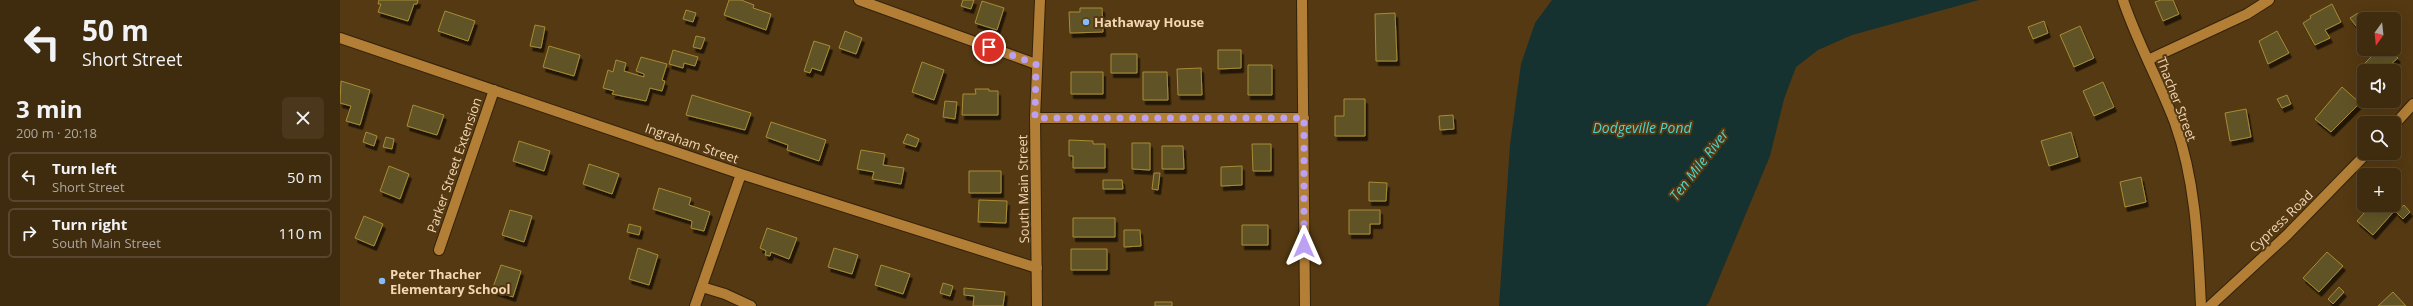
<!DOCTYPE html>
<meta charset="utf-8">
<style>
body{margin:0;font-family:"Open Sans",sans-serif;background:#4a371c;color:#f1f3f6;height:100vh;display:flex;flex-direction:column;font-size:15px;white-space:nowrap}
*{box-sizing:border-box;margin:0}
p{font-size:13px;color:#ada79e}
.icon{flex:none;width:22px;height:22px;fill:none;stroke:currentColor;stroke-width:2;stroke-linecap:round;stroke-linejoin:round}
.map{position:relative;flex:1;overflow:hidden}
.drawer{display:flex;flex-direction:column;background:#3f2b0e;width:340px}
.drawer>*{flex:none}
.banner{background:#3f2b0e;color:#f1f3f6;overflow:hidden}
.needle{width:26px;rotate:195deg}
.controls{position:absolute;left:2017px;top:12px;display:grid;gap:8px}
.controls a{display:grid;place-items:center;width:44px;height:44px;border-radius:6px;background:#3f2b0e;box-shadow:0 4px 16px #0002,0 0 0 1px #58472e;font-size:20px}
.pin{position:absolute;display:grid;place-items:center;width:34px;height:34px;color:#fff;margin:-17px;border:2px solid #fff;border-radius:50%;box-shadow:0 1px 4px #0007}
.me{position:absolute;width:44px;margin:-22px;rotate:0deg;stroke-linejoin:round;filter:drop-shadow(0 0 3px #0008)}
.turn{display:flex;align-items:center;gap:14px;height:84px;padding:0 16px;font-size:18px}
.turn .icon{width:52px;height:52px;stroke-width:2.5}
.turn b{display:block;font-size:28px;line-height:34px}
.round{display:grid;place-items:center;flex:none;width:42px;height:42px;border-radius:6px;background:#4a371c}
.headline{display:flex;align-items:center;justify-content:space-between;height:68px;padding:0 16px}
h1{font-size:24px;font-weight:700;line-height:30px}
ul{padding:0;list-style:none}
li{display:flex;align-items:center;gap:12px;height:50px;margin:0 8px 6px;padding:0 8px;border:2px solid #58472e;border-radius:6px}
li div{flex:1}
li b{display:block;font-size:15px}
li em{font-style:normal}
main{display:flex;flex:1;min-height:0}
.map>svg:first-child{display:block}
.water{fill:#153130}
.building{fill:#615325;stroke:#a68c36;filter:url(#shadow)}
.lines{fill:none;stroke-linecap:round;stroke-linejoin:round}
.service-casing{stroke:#33220b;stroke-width:12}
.minor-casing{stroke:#33220b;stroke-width:12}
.secondary-casing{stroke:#33220b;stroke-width:12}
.service{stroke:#b37f37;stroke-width:10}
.minor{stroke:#b37f37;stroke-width:10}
.secondary{stroke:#b37f37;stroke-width:10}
.route{stroke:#bca0f2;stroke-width:7;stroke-dasharray:0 12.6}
.poi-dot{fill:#84bcfb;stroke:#543912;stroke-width:1.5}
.labels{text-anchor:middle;stroke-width:4;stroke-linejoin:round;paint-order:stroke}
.poi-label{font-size:13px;font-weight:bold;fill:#f3d7b5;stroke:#543912;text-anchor:start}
.street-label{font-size:13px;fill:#f3d7b5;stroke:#543912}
.water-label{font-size:14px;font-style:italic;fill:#4ad6d3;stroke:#543912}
</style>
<main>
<section class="drawer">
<div class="banner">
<div class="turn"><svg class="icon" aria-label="left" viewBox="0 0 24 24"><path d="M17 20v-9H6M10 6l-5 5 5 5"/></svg><div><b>50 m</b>Short Street</div></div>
</div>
<div class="headline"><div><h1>3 min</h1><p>200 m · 20:18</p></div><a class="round"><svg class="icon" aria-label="close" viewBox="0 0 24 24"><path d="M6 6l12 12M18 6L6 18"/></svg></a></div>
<ul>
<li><svg class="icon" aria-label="left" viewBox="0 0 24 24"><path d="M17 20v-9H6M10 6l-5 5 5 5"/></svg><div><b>Turn left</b><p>Short Street</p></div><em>50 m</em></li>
<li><svg class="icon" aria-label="right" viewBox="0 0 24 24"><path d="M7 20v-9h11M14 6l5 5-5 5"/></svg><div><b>Turn right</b><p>South Main Street</p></div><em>110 m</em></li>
</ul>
</section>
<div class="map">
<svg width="2073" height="306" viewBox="0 0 2073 306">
<defs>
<filter id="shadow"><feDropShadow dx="2.5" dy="4.5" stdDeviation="0" flood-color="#0009"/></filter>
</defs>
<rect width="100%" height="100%" fill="#543912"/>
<path class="water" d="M1212,0H1639L1512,35L1478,50L1456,67L1444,99L1430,156L1369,302L1366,306H1159L1170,145L1181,64L1195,23Z"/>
<path class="building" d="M39,0H78L77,4H74L68,21L38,12L41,4H38Z
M389,0H401L414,5L413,8L431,14L426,30L384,15Z
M623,0H634L631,9L621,6Z
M1821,0H1833L1839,14L1823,21L1815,2Z
M642,1L664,8L657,30L635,23Z
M1992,4L2001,22L1985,30L1990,38L1975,45L1963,23L1971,18L1970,16Z
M740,8H762L763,32L730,33L729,12H740Z
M346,10L356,13L353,22L343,19Z
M105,11L135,21L128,41L98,31Z
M1055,13L1057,61H1036L1035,14Z
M2018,13L2024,21L2016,26L2010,18Z
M1704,21L1708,33L1693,39L1688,27Z
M195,25L205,27L201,48L190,46Z
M1740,26L1754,58L1734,67L1720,35Z
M505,31L522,38L516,54L499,48Z
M1937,31L1949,53L1928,64L1919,41Z
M356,36L365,38L361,49L353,47Z
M474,41L490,46L481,71L472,68L470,73L464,71Z
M209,46L240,55L234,76L203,67Z
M2039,49H2049L2058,58L2051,64L2054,68L2051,71H2033L2025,63Z
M333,50L358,57L355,66L344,63L343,68L329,64Z
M878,50H901V68L878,69Z
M771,54H797V73H771Z
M301,57L327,64L322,80L325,81L322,91L310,88L306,101L272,94L274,91L263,88L268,70L273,72L276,60L286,63L284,71L304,77V74L296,71Z
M582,62L604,70L594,100L572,92Z
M908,65H932V95H908Z
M861,68L862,95H838L837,69Z
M731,72H763V94H731Z
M803,72H827L828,100H803Z
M1,81L30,90L20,125L6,121L11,106L0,103Z
M1763,82L1774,107L1754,116L1743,91Z
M2002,87L2020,103L1991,132L1975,119Z
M635,89H649V91H658V115H622L623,94H636Z
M352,95L411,113L405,130L346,115Z
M1947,95L1951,104L1942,108L1937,99Z
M1004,99H1025V136H995V116H1004Z
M605,101L617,102L615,119L603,117Z
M73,105L104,115L97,135L67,126Z
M1906,109L1911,137L1890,141L1885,113Z
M1113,115L1114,129L1100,130L1099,116Z
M431,122L486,140L479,161L447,150L448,145L426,137Z
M26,132L37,136L34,146L23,142Z
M1731,132L1738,157L1709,166L1701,141Z
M567,134L579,139L576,147L563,143Z
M46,137L54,139L52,149L43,147Z
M729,140L753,141V144H765V168H733V156H729Z
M179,141L210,151L204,171L173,161Z
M792,143H810V170L792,169Z
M912,144H931V171H913Z
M822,146H843L844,169H822Z
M521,150L545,154L543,165L564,168L561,184L532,179L534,172L517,169Z
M249,164L279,174L272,194L243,184Z
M49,166L69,174L60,199L40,191Z
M902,166V185L881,186V167Z
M629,171H661V193H629Z
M814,173H820L818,190L812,189Z
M1801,177L1806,202L1785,207L1780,182Z
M763,180H782L783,189H763Z
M1029,182L1047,183L1046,201H1029Z
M319,188L351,198L349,205L370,212L364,231L351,228L352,221L313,209Z
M639,200L667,201L666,223L638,222Z
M2031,205H2051L2056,209L2033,235L2017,221Z
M2064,205L2070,212L2063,219L2056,212Z
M170,210L192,216L184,242L162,235Z
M1009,210H1040V224H1030V234H1009Z
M24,216L43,224L34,246L15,238Z
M733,218H775V237H733Z
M289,224L301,227L299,235L287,232Z
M902,225H928V245H902Z
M427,228L457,238L449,259L431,252L430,256L425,255L426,251L420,248Z
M784,230H800L801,246L784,247Z
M298,248L318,255L309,285L289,279Z
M494,248L518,255L512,274L488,267Z
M731,249H767V270H731Z
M1987,252L2003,266L1979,292L1963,278Z
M161,265L181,271L173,297L152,290Z
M541,265L570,274L563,294L535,285Z
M603,283L613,286L610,296L600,293Z
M1999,287L2004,292L1993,304L1988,299Z
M624,288L665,292L663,306H633L634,296L624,295Z
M2053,292L2066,306H2038Z
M815,302H832V306H815Z"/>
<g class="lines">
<g class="service-casing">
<path id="service" d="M362,287L385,294L411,306"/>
</g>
<g class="minor-casing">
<path id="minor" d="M519,0L696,64
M962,0L965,306
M0,38L401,174L697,268
M1808,60L1907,14L1929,0
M695,118H964
M2054,125L2073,104
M99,250L154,90
M355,306L401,174
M1870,306L1947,235L2027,153"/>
</g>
<g class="secondary-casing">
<path id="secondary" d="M1783,0C1797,42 1819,81 1835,123C1856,182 1858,244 1861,306
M697,306L695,118L700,0"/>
</g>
<use href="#service" class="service"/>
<use href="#minor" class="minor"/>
<use href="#secondary" class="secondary"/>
</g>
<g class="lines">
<path class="route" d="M649,47L696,64L695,118H964V246"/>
</g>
<g class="poi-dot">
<circle cx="746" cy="22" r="4"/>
<circle cx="42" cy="281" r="4"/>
</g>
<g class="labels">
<g class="poi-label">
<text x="754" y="27">Hathaway House</text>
<text x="50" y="279">Peter Thacher<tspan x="50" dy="15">Elementary School</tspan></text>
</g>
<g class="street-label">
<text transform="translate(1837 99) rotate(69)" y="5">Thacher Street</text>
<text transform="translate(352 143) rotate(19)" y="5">Ingraham Street</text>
<text transform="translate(114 165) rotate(-71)" y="5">Parker Street Extension</text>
<text transform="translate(683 189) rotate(-91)" y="5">South Main Street</text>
<text transform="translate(1941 221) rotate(-44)" y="5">Cypress Road</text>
</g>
<g class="water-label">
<text x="1302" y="133">Dodgeville Pond</text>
<text transform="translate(1359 165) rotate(-52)" y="5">Ten Mile River</text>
</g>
</g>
</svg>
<div class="controls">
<a><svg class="needle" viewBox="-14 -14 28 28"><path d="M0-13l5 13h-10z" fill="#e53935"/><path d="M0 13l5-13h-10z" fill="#ada79e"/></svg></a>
<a><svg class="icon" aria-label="sound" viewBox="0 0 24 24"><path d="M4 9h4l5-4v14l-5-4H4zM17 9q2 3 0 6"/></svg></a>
<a><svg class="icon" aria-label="search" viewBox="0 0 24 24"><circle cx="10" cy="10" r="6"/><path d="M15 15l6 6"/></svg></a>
<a>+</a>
</div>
<div class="pin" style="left:649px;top:47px;background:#d93025"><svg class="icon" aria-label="arrive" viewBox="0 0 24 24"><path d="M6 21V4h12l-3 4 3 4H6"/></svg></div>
<svg class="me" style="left:964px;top:246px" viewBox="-20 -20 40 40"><path d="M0-17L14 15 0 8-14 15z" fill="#bca0f2" stroke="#fff" stroke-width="4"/></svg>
</div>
</main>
